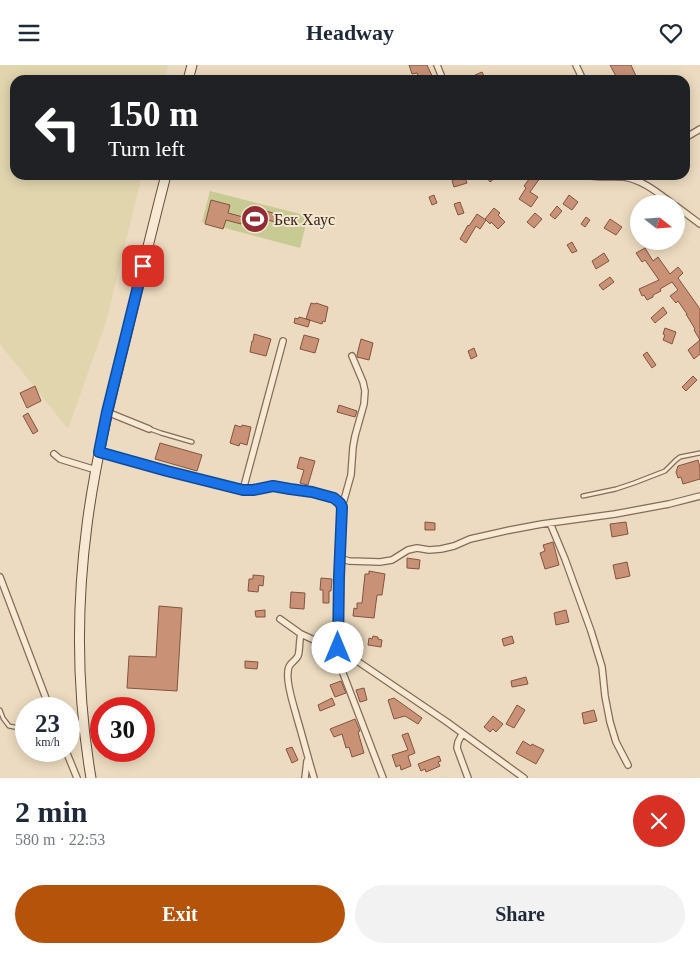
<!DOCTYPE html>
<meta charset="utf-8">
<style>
body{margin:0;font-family:"Times New Roman",serif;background:#f2f2f3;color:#1f2937;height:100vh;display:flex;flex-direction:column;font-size:19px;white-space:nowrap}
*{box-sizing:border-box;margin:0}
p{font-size:16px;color:#747a83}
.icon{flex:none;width:28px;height:28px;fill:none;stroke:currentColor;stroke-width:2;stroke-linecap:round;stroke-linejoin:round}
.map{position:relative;height:713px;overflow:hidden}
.details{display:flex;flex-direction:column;background:#fff;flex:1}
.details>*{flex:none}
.banner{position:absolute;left:10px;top:10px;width:680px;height:105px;border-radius:15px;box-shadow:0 2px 12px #0003;background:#202124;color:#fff;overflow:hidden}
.needle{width:32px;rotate:107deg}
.fabs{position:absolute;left:630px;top:130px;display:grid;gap:10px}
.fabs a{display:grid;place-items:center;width:55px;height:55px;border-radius:50%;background:#fff;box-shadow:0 2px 12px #0003;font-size:25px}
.speed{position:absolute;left:15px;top:632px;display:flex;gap:10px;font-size:25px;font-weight:700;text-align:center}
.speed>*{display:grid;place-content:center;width:65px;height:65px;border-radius:50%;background:#fff;box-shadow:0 2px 12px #0003;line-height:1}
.speed small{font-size:12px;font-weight:400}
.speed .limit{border:8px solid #d22;background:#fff;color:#111}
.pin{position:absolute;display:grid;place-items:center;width:42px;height:42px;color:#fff;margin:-21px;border-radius:10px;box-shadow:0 2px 8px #0006}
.me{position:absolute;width:55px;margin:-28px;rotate:0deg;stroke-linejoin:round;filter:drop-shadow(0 0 4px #0008)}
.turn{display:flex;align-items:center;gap:18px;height:105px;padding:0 15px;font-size:22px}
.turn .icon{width:65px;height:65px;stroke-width:2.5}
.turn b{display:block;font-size:35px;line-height:42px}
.round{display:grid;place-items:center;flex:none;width:52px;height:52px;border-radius:26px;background:#f2f2f3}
.headline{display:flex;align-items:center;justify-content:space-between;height:85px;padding:0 15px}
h1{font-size:30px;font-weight:800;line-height:38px}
.primary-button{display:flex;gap:10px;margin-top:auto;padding:10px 15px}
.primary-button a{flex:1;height:58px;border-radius:30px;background:#b45309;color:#fff;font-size:20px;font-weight:800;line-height:58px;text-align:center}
.primary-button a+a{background:#f2f2f3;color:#1f2937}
header{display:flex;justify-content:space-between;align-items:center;height:65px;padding:0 15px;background:#fff;font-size:22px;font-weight:800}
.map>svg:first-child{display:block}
.farmland{fill:#e1d5ae}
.green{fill:#c8ca94}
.building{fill:#c99277;stroke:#83543f}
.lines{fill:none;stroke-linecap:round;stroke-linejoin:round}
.lane-casing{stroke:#846c59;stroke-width:5.5}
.street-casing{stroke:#846c59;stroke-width:8}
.secondary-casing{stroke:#664e3c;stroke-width:11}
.lane{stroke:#f7e9d3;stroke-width:3}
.street{stroke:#f7e9d3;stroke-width:5.5}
.secondary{stroke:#f7e9d3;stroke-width:9}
.route-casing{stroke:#114b97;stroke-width:12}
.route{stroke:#1a73e8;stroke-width:9}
.labels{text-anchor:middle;stroke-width:4;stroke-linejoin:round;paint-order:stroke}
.poi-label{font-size:16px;fill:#34261d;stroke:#f4e6cf;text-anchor:start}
</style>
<header><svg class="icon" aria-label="menu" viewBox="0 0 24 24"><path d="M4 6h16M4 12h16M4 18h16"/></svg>Headway<svg class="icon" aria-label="heart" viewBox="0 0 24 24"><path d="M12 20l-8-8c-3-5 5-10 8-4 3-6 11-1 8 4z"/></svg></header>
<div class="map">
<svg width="700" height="713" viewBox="0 0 700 713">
<rect width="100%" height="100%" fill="#ecdbc0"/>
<path class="farmland" d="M0,0H168L165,15H15V110H142L106,257L68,364L0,279Z"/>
<path class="green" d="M210,126L308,151L300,183L202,157Z"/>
<path class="building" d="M409,0H427L434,15H420L417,8L412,9Z
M610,0H631L636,11L628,15H618Z
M482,7L486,15H464Z
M454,110H464L467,118L454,122L452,116L455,114Z
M485,110H499L490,117Z
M532,110H535L540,113L530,127L538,132L531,142L519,134L526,123L524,121Z
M434,130L437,138L432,140L429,132Z
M569,130L578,137L572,145L563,139Z
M211,135L230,140L228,148L243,152L241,159L226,155L223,164L205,159Z
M460,137L464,148L458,150L454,139Z
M557,141L562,146L555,154L550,150Z
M494,143L500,148L498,150L505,157L498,164L491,157L490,159L485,154Z
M266,146L286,152L283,159L264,154Z
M535,148L542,154L534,163L527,157Z
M477,149L486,155L480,164L476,161L466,178L460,174L468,160L469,161Z
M586,152L590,155L585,162L581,159Z
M610,154L622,162L616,170L604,163Z
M572,177L577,186L572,188L567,180Z
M645,183L653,196L658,192L670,209L678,202L683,208L678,213L700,244V275L694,265L695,264L686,249H687L678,236L676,238L670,231L678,225L672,217L660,224L661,226L653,230V232L647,235L644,230L642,231L639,224L659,215L645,195L642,197L636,188Z
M604,188L609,196L596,204L592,196Z
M610,212L614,217L603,225L599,220Z
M311,238L315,239L316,238L328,242L325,257L323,256L322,259L306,254Z
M663,242L667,248L655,258L651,253Z
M299,252L310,255L308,262L294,258L295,253L298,254Z
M665,263L676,267L672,279L663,275L665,270L663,269Z
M254,269L271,274L266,291L250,287L252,276H253Z
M304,270L319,274L315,288L300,284Z
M361,274L373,278L369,295L357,292V290Z
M700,275V289L694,294L688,285Z
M474,283L477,291L471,294L468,286Z
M647,287L656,300L652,303L643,290Z
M693,311L697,315L686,326L682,322Z
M35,321L41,336L27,343L20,328Z
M339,340L357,346L355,352L337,347Z
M28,348L38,366L33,369L23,351Z
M235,360L241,362L242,360L251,362L247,380L240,378L239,381L230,378Z
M160,378L202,390L197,406L155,394Z
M300,392L315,396L308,420L300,418L304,405L297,403Z
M698,395L700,403V414L683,419L681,412L678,413L676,407L678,401Z
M425,457L435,458V465H425Z
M626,457L628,469L612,472L610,459Z
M553,477L559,500L545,504L540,488L545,486L543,480Z
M407,493L420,495L419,504L407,503Z
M627,497L630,511L616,514L613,500Z
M369,506L385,509L382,530H377L374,553L353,551L354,543L357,544V538H362L365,509H369Z
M253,510L264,511L263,521L259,520L258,527L248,526L249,514H253Z
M321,513L332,514L331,526H329V538H323V525H320Z
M291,527L305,528L304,544L290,543Z
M159,541L182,543L177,626L127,623L129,591L156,592Z
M265,545V552H256L255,546Z
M566,545L569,557L556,560L554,548Z
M373,571L378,572V574L382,575L381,582L368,580L369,573L372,574Z
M512,571L514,578L504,581L502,574Z
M245,596L258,597L257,604L245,603Z
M526,612L528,619L512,622L511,616Z
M341,616L346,628L335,632L330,620Z
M364,623L367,635L360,637L356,625Z
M332,633L335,640L320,646L318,640Z
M394,633L422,653L418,659L405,651L394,654L388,635Z
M517,640L525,645L514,663L506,659Z
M594,645L597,656L584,659L582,648Z
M493,651L503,659L496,667L493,664L490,667L484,662Z
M355,654L360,666L358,667L364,688L352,692L349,682L346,683L342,669L334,672L330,664Z
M408,668L415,688L408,691L411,701L401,705L400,700L396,702L392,690L408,685L402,670Z
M523,676L531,681L532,679L544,685L536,699L516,688Z
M292,682L298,695L292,698L286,684Z
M439,691L441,696L438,697L440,701L426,707L425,704L421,706L418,699Z"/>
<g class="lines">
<g class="lane-casing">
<path id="lane" d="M150,364L161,368L192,377
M583,431L616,424L634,418L665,406L676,395L680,392L700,388
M0,645L3,653L9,661L19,663L26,661"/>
</g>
<g class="street-casing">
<path id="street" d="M437,0L443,15
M576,0L583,15
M685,73L700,64
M584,110C598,113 611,111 624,112C643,115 658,128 673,139
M676,141L700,159
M352,291L363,317L365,326L364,339L355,371L353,382L351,410L342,442L338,530V583L341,603L383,713
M107,347L149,364
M99,387L167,407L243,425C254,425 264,421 273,421C286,421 324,428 334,434C338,436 340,438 342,442
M54,389L60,394L96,405
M243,425L283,276
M550,458L565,494L591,566L602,602L605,631L610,657L616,677L628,700
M339,493L349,496L380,497L392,495L408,485L417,483L429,485L441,484L454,481L470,474L510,465L542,459L615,449L669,439L700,431
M0,512L50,644
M280,554L301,569L327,581L338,591
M301,569C299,575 300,586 298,591C294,598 288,598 288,607C286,619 294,641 297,653C303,673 308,693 314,713
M338,583L447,657L524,713
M462,669L458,677L457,683L468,713
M66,686L77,713
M305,713L307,696"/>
</g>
<g class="secondary-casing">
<path id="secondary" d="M188,15L192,0
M91,713C77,630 76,544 87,460C95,397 110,334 126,272C139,218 152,164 166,110"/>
</g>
<use href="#lane" class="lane"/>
<use href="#street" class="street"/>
<use href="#secondary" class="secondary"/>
</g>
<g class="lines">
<g class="route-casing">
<path id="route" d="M143,201L107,347L99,387L167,406L243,425H253L273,421L290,424L312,427L334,433L340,438L342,442L339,512L338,583"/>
</g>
<use href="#route" class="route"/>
</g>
<defs>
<g id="stadium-disc" transform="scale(1.4375)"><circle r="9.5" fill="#912b34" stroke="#f4e6cf"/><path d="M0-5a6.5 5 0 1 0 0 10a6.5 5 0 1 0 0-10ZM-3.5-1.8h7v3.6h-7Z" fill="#fff"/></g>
</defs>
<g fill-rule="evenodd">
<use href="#stadium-disc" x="255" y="154"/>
</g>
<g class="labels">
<g class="poi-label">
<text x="274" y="160">Бек Хаус</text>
</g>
</g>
</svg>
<div class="fabs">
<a><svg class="needle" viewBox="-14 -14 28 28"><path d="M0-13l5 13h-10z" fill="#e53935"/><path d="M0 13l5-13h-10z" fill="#747a83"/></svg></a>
</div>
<div class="speed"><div>23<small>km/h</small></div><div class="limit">30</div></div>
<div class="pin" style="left:143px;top:201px;background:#d93025"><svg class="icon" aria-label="arrive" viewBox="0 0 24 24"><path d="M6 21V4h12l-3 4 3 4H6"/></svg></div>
<svg class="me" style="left:338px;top:583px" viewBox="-20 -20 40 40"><circle r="19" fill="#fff"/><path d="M0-13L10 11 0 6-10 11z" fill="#1a73e8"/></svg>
<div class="banner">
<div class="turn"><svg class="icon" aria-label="left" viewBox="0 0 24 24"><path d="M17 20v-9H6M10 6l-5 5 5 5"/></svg><div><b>150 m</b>Turn left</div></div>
</div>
</div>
<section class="details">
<div class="headline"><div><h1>2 min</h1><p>580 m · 22:53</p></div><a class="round" style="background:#d93025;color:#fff"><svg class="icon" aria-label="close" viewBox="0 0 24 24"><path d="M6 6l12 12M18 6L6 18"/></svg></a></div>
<div class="primary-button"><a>Exit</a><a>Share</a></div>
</section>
